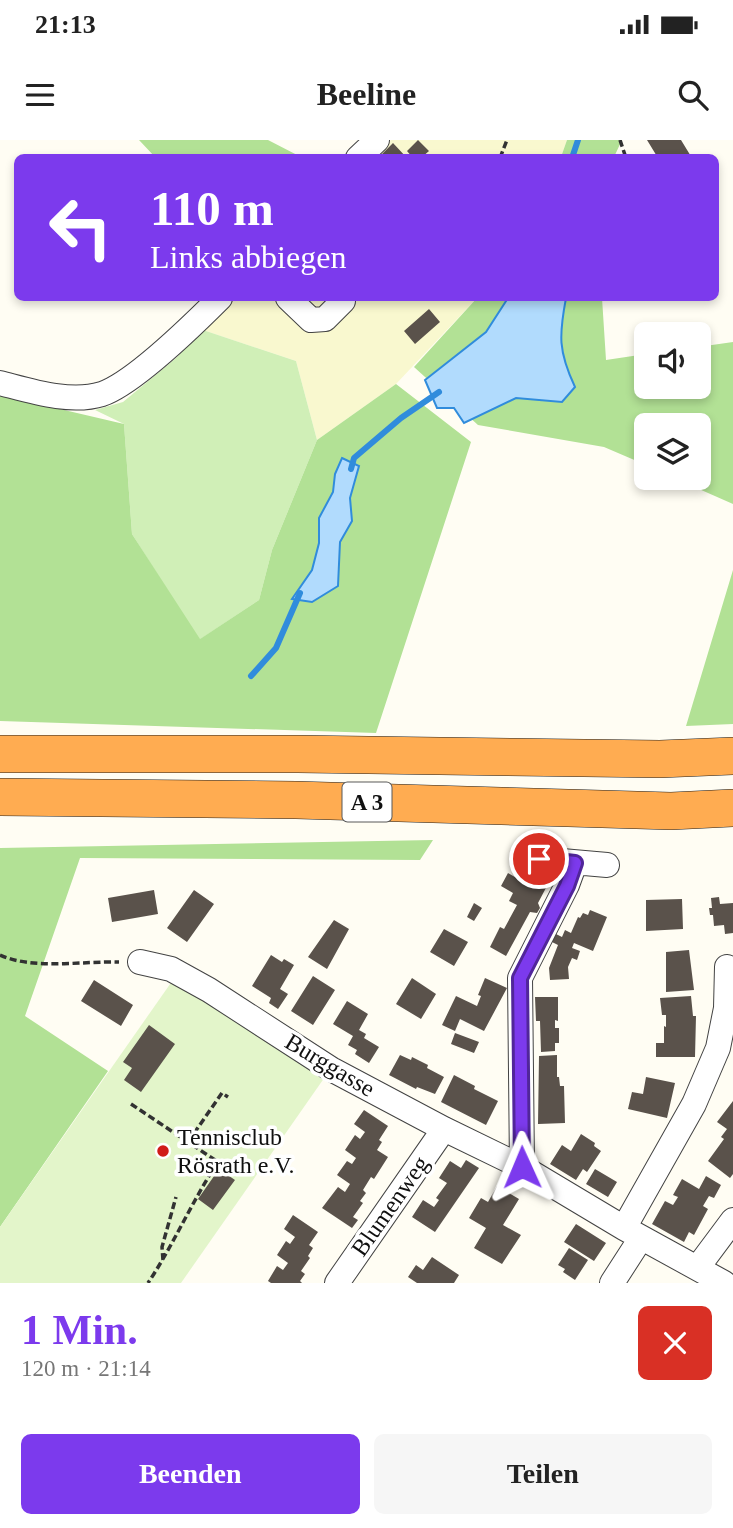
<!DOCTYPE html>
<html lang="de">
<meta charset="utf-8">
<style>
body{margin:0;font-family:Georgia,serif;background:#f6f6f6;color:#222;height:100vh;display:flex;flex-direction:column;font-size:26px;white-space:nowrap}
*{box-sizing:border-box;margin:0}
p{font-size:23px;color:#767676}
.icon{flex:none;width:38px;height:38px;fill:none;stroke:currentColor;stroke-width:2;stroke-linecap:round;stroke-linejoin:round}
.map{position:relative;height:1143px;overflow:hidden}
.details{display:flex;flex-direction:column;background:#fff;flex:1}
.details>*{flex:none}
.banner{position:absolute;left:14px;top:14px;width:705px;height:147px;border-radius:10px;box-shadow:0 4px 10px #0003;background:#7c3aed;color:#fff;overflow:hidden}
.tools{position:absolute;left:634px;top:182px;display:grid;gap:14px}
.tools a{display:grid;place-items:center;width:77px;height:77px;border-radius:10px;background:#fff;box-shadow:0 4px 10px #0003;font-size:35px}
.pin{position:absolute;display:grid;place-items:center;width:60px;height:60px;color:#fff;margin:-30px;border:4px solid #fff;border-radius:50%;box-shadow:0 2px 7px #0007}
.me{position:absolute;width:77px;margin:-38px;rotate:359deg;stroke-linejoin:round;filter:drop-shadow(0 0 5px #0008)}
.turn{display:flex;align-items:center;gap:24px;height:147px;padding:0 21px;font-size:32px}
.turn .icon{width:91px;height:91px;stroke-width:2.5}
.turn b{display:block;font-size:49px;line-height:60px}
.round{display:grid;place-items:center;flex:none;width:74px;height:74px;border-radius:10px;background:#f6f6f6}
.summary{display:flex;align-items:center;justify-content:space-between;height:119px;padding:0 21px}
h1{font-size:42px;font-weight:800;line-height:52px;color:#7c3aed}
.action{display:flex;gap:14px;margin-top:auto;padding:14px 21px}
.action a{flex:1;height:80px;border-radius:10px;background:#7c3aed;color:#fff;font-size:28px;font-weight:800;line-height:80px;text-align:center}
.action a+a{background:#f6f6f6;color:#222}
.status{display:flex;justify-content:space-between;align-items:center;height:49px;padding:0 35px;background:#fff;direction:ltr}
.status svg{height:19px;fill:currentColor}
header{display:flex;justify-content:space-between;align-items:center;height:91px;padding:0 21px;background:#fff;font-size:32px;font-weight:800}
.map>svg:first-child{display:block}
.farmland{fill:#f9f8cf}
.green{fill:#d0efb7}
.forest{fill:#b2e195}
.pitch{fill:#e3f5ca}
.water{fill:#b1dbfd;stroke:#308cdc;stroke-width:2}
.lines{fill:none;stroke-linecap:round;stroke-linejoin:round}
.stream{stroke:#308cdc;stroke-width:6}
.building{fill:#5a524b}
.minor-casing{stroke:#434343;stroke-width:26}
.highway-casing{stroke:#212121;stroke-width:38}
.path{stroke:#323232;stroke-width:3.5;stroke-dasharray:7 3.5;stroke-linecap:butt}
.minor{stroke:#fff;stroke-width:24}
.highway{stroke:#ffac51;stroke-width:37}
.route-casing{stroke:#51269a;stroke-width:18}
.route{stroke:#7c3aed;stroke-width:12}
.poi-dot{fill:#d01b18;stroke:#fff;stroke-width:2.5}
.labels{text-anchor:middle;stroke-width:7;stroke-linejoin:round;paint-order:stroke}
.shield{fill:#fff;stroke:#585858;stroke-width:2}
.shield-label{font-size:23px;font-weight:bold;fill:#101010}
.street-label{font-size:24px;fill:#101010;stroke:#fff}
.poi-label{font-size:24px;fill:#101010;stroke:#fff;text-anchor:start}
</style>
<div class="status"><b>21:13</b><svg viewBox="0 0 49 12"><path d="M0 12V9h3v3zM5 12V6h3v6zM10 12V3h3v9zM15 12V0h3v12zM26 1h20v11H26zM47 4h2v5h-2z"/></svg></div>
<header><svg class="icon" aria-label="menu" viewBox="0 0 24 24"><path d="M4 6h16M4 12h16M4 18h16"/></svg>Beeline<svg class="icon" aria-label="search" viewBox="0 0 24 24"><circle cx="10" cy="10" r="6"/><path d="M15 15l6 6"/></svg></header>
<div class="map">
<svg width="733" height="1143" viewBox="0 0 733 1143">
<rect width="100%" height="100%" fill="#fffdf3"/>
<path class="farmland" d="M391,0H567L561,17L373,18Z
M234,158H477L396,244L317,300L296,221L203,190Z"/>
<path class="green" d="M203,190L296,221L317,300L272,410L259,460L199,500L132,394L124,284L95,270L123,262L176,218Z"/>
<path class="forest" d="M139,0H268L301,17H155Z
M567,0H622L614,17H561Z
M477,158H602L606,220L646,214V247H698V207L733,202V364L674,338H698V285H646V325L604,307L478,285L414,227Z
M396,244L471,302L376,593L0,581V255L124,284L132,394L200,499L259,460L272,410L317,300Z
M733,430V584L686,586Z
M433,700L420,720L80,718L25,876L108,931L0,1087V708Z"/>
<path class="pitch" d="M175,837L327,934L181,1143H0V1087Z"/>
<path class="water" d="M508,158H566C559,195 558,211 575,247L562,262L516,258L464,283L454,268H437L425,240L486,192Z
M342,318L359,326L350,358L352,381L340,402L338,446L312,462L292,459L312,430L319,403V378L333,352L335,334Z"/>
<g class="lines">
<path class="stream" d="M572,18L578,0
M351,329L354,318L401,278L439,252
M251,536L276,508L300,453"/>
</g>
<path class="building" d="M418,0L429,11L421,18H413L407,11Z
M647,0H681L692,18H658Z
M393,3L407,18H378Z
M429,169L440,182L415,204L404,191Z
M524,732L548,744L538,763L540,768L537,773L530,772L506,816L490,807L500,787L504,789L517,765L509,761L513,753L501,746L508,733L520,740Z
M154,750L158,774L112,782L108,758Z
M194,750L214,764L187,802L167,788Z
M719,757L720,764L733,763V793L725,794L724,785L714,786L713,775H710L709,768H712L711,758Z
M682,759L683,789L646,791V760Z
M474,763L482,768L474,781L467,777Z
M590,770L607,777L593,811L574,803L572,808L580,811L577,820L572,818L568,827L569,839L550,840L549,828L558,805L552,802L556,794L562,797L565,790L571,793L578,777L580,778L583,773L588,775Z
M334,780L349,789L327,829L308,817Z
M444,789L468,802L454,826L430,812Z
M689,810L694,850L666,852V812Z
M271,815L282,822L284,819L294,825L280,849L288,854L278,869L269,863L271,858L252,846Z
M313,836L335,850L313,885L291,871Z
M412,838L436,854L421,879L396,864Z
M485,838L507,848L484,891L460,879L455,891L442,885L456,856L477,866L481,856L478,855Z
M94,840L133,865L121,886L81,861Z
M691,856L693,876H696L695,917H656V903H664V886L666,887V875H662L660,858Z
M535,857H558V881L555,880V888H559V903H555V911L541,912L540,881H536Z
M347,861L368,874L359,890L366,894L364,898L379,907L369,923L355,914L357,910L348,905L353,896L333,884Z
M149,885L175,904L141,952L124,940L132,928L123,922Z
M455,893L479,902L474,913L451,904Z
M400,915L411,920L412,917L428,925L427,928L444,937L435,954L417,947L416,949L389,935Z
M557,915V937H559L560,946H564L565,983L538,984L539,916Z
M454,935L475,946L474,949L498,961L486,985L441,962Z
M646,937L675,943L667,978L628,969L632,952L643,954Z
M733,961V1034L730,1038L708,1021L724,999L721,997L727,989L717,982Z
M364,970L388,986L379,1000L382,1002L377,1010L388,1017L374,1039L371,1037L363,1050L366,1053L360,1061L363,1063L353,1077L358,1080L352,1088L322,1068L338,1047L345,1052L350,1044L337,1035L347,1021L352,1024L356,1018L345,1010L355,995L360,999L365,992L354,984Z
M581,994L595,1003L594,1006L601,1011L587,1032L583,1029L576,1040L550,1024L562,1005L571,1011Z
M466,1020L479,1028L435,1092L412,1077L423,1060L434,1067L439,1060L436,1058L447,1043L439,1038L450,1021L461,1028Z
M219,1029L235,1040L213,1070L198,1059Z
M595,1029L617,1042L608,1057L586,1044Z
M706,1036L721,1045L714,1058L709,1056L703,1066L708,1069L694,1095L689,1092L684,1102L652,1084L665,1061L673,1065L678,1057L673,1055L682,1039L699,1049Z
M497,1046L519,1059L503,1085L521,1095L502,1124L474,1108L486,1088L469,1078L481,1058L488,1062Z
M293,1075L318,1092L309,1105L313,1108L308,1116L310,1118L301,1131L305,1134L300,1141L302,1143H271L268,1141L277,1126L283,1130L288,1123L277,1115L286,1101L290,1104L295,1097L284,1089Z
M576,1084L606,1103L594,1121L564,1102Z
M569,1108L588,1120L575,1140L563,1132L565,1129L558,1125Z
M432,1117L459,1135L454,1143H417L408,1137L416,1125L423,1130Z"/>
<g class="lines">
<g class="minor-casing">
<path id="minor" d="M358,18L377,0
M288,158L311,180L325,179L343,161
M0,243C31,251 70,264 102,254C134,243 195,183 220,158
M539,719L607,725
M140,822L171,829L209,850L331,929L444,989L522,1027L624,1088L724,1143
M522,1027L520,838L567,745L575,723
M624,1088L694,964L718,908L726,868L727,827
M698,1127L733,1080
M337,1143L444,989
M612,1143L641,1098"/>
</g>
<g class="highway-casing">
<path id="highway" d="M0,614H298L660,619L733,616
M0,657L296,660L671,671L733,668"/>
</g>
<path class="path" d="M620,0L626,18
M500,18L507,0
M0,815C32,830 84,821 119,822
M131,964L218,1022C192,1061 174,1104 148,1143
M188,1002L222,953L228,957
M163,1120L162,1107L176,1057"/>
<use href="#minor" class="minor"/>
<use href="#highway" class="highway"/>
</g>
<g class="lines">
<g class="route-casing">
<path id="route" d="M522,1027L520,838L567,746L575,723L539,719"/>
</g>
<use href="#route" class="route"/>
</g>
<circle class="poi-dot" cx="163" cy="1011" r="7"/>
<g class="labels">
<rect class="shield" x="342.5" y="642.5" width="49" height="39" rx="5"/>
<g class="shield-label">
<text x="367" y="670">A 3</text>
</g>
<g class="street-label">
<text transform="translate(330 925) rotate(31)" y="8">Burggasse</text>
<text transform="translate(390 1066) rotate(-55)" y="8">Blumenweg</text>
</g>
<g class="poi-label">
<text x="177" y="1005">Tennisclub<tspan x="177" dy="28">Rösrath e.V.</tspan></text>
</g>
</g>
</svg>
<div class="tools">
<a><svg class="icon" aria-label="sound" viewBox="0 0 24 24"><path d="M4 9h4l5-4v14l-5-4H4zM17 9q2 3 0 6"/></svg></a>
<a><svg class="icon" aria-label="layers" viewBox="0 0 24 24"><path d="M12 4l9 5-9 5-9-5zM3 14l9 5 9-5"/></svg></a>
</div>
<div class="pin" style="left:539px;top:719px;background:#d93025"><svg class="icon" aria-label="arrive" viewBox="0 0 24 24"><path d="M6 21V4h12l-3 4 3 4H6"/></svg></div>
<svg class="me" style="left:522px;top:1027px" viewBox="-20 -20 40 40"><path d="M0-17L14 15 0 8-14 15z" fill="#7c3aed" stroke="#fff" stroke-width="4"/></svg>
<div class="banner">
<div class="turn"><svg class="icon" aria-label="left" viewBox="0 0 24 24"><path d="M17 20v-9H6M10 6l-5 5 5 5"/></svg><div><b>110 m</b>Links abbiegen</div></div>
</div>
</div>
<section class="details">
<div class="summary"><div><h1>1 Min.</h1><p>120 m · 21:14</p></div><a class="round" style="background:#d93025;color:#fff"><svg class="icon" aria-label="close" viewBox="0 0 24 24"><path d="M6 6l12 12M18 6L6 18"/></svg></a></div>
<div class="action"><a>Beenden</a><a>Teilen</a></div>
</section>
